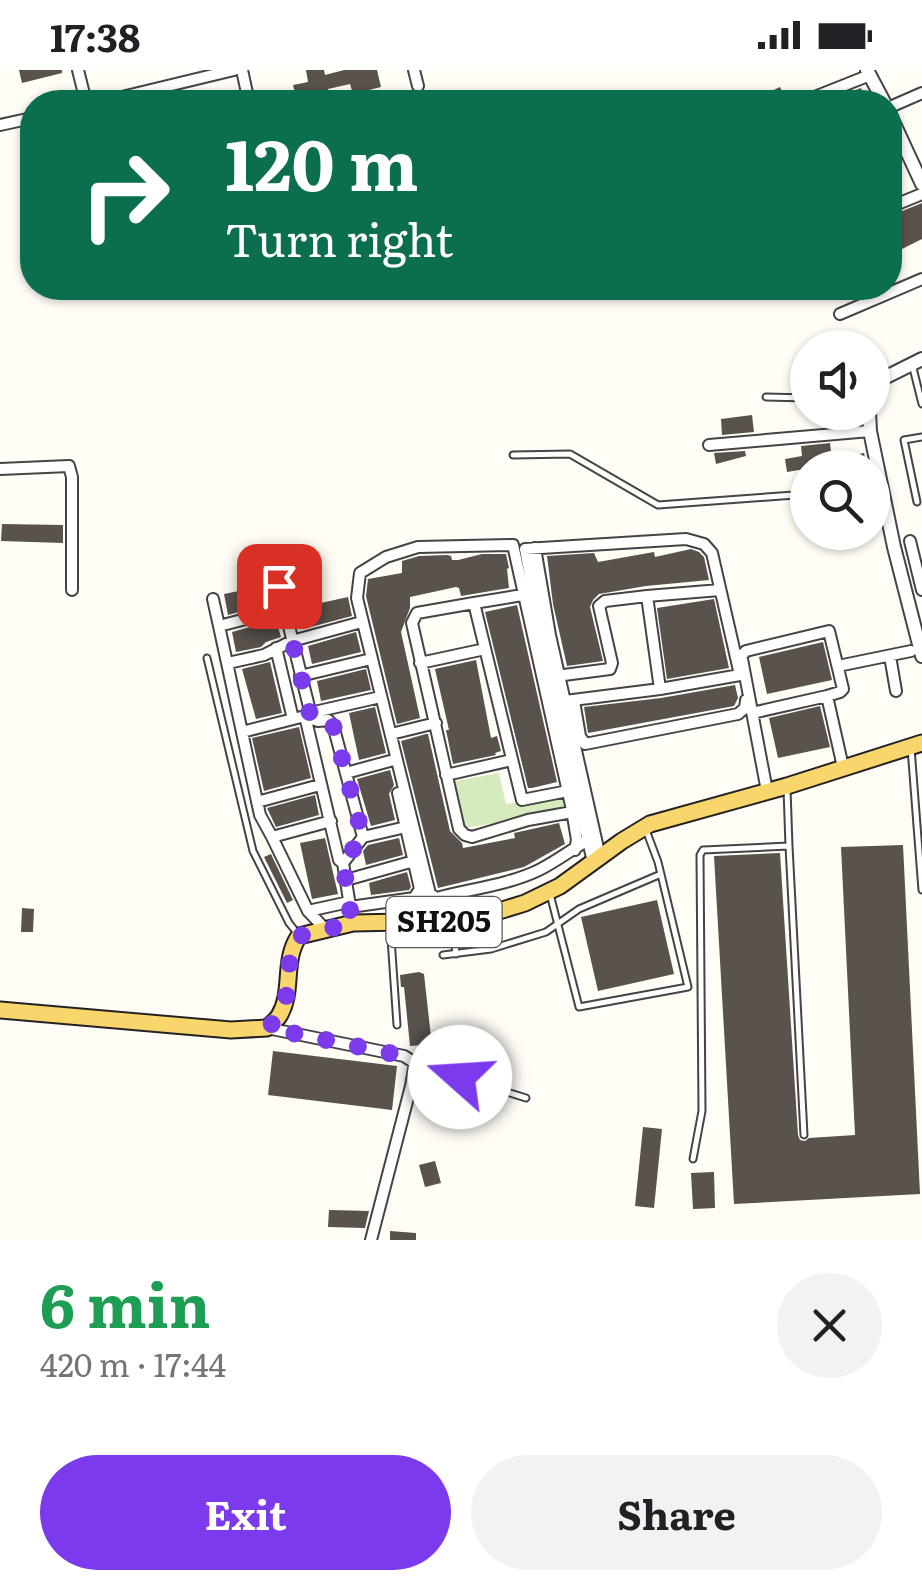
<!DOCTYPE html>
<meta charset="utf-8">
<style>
body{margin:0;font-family:Literata,serif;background:#f2f2f2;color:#202124;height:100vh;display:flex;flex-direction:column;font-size:38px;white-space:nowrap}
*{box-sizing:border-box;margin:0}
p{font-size:32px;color:#757577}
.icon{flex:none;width:55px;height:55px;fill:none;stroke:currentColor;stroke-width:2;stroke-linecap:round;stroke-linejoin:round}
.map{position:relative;height:1170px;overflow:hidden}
.sheet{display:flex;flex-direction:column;background:#fff;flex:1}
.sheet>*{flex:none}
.banner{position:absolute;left:20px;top:20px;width:882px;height:210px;border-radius:40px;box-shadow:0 2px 8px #0004;background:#0b6e4f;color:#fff;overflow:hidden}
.controls{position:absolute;left:790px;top:260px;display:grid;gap:20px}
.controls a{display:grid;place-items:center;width:100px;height:100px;border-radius:50%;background:#fff;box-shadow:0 2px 8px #0004;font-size:50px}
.pin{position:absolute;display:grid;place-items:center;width:85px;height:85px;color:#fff;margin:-42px;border-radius:20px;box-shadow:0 5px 15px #0006}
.me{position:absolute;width:110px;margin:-55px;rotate:289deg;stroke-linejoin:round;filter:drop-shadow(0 0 8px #0008)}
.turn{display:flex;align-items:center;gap:35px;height:210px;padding:0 40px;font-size:45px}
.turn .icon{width:130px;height:130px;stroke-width:2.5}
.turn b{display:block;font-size:70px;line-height:85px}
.round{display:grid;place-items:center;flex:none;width:105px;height:105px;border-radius:52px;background:#f2f2f2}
.summary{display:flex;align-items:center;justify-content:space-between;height:170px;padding:0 40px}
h1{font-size:60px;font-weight:700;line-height:75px;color:#1e9e55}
.primary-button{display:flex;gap:20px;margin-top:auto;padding:20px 40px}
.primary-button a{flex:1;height:115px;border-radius:60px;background:#7c3aed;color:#fff;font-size:40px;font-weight:700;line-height:115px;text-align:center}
.primary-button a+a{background:#f2f2f2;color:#202124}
.status{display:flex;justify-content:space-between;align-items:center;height:70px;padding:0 50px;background:#fff;direction:ltr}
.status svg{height:28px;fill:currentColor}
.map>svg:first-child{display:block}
.green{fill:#d5ebbd}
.building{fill:#5a524d}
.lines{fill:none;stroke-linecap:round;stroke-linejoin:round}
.service-casing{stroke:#444;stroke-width:9}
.minor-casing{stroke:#444;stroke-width:14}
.tertiary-casing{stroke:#444;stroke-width:16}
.primary-casing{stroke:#222;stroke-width:19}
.service{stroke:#fff;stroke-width:5}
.minor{stroke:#fff;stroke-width:10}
.tertiary{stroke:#fff;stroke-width:12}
.primary{stroke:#f9d66b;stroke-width:15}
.route{stroke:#7c3aed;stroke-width:18;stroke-dasharray:0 32.4}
.labels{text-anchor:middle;stroke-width:10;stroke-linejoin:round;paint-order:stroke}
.shield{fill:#fff;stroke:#585858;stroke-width:2.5}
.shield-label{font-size:30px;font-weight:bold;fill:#111}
</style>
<div class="status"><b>17:38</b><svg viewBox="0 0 49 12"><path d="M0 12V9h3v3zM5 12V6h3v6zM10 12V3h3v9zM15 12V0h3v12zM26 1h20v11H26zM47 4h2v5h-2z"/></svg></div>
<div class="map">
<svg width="922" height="1170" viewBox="0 0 922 1170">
<rect width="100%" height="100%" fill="#fffdf5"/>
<path class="green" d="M499,703L506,734L564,728L570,741L464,758L450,712Z"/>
<path class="building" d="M19,0H62V3L22,13Z
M306,0H324L325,5L344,0H377L381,17L353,24L350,14L328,19L330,29L297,32L293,15L308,12Z
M780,17L787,32H749L763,25Z
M861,18L864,26L849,32H824Z
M922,133V169L900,180L893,165L890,167V146Z
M752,345L754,362L722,365L721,349Z
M830,373L832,391L817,393V397L787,402L785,389L802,386L801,376Z
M745,381L746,386L716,394L714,383Z
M864,383L867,398H837L835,389Z
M2,454L63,455V473L1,471Z
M691,479L699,482L704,487L709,510L646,516L599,524L593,530L590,537L603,591L567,596L553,534L547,486L594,483L598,492L654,482L655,487Z
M482,484H506L509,498L507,499L509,518L461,526L459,518L456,517L410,527V538L401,562L420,648L397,654L366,526L368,509L402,503V491L419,486L447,485L451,486L452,490H458Z
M268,515L271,533L228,545L224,524Z
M348,527L352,546L303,559L298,538Z
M714,529L729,598L667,609L657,538Z
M517,535L557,712L532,718H528L485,542Z
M276,550L281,567L266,572L261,577L236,582L232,562Z
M356,562L361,582L312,594L308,576Z
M823,572L832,610L767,624L759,587Z
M476,590L491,668L497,666L501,681L495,683L496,685L453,694L446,660H449L435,599Z
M270,592L282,643L256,649L242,599Z
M366,599L371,620L321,631L317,611Z
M735,615L738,628L734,636L588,663L584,637L661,628Z
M820,636L830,677L778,688L769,648Z
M375,637L386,683L359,690L349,643Z
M299,657L311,708L264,721L252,668Z
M426,664H428L450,761L462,773L463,778L515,768L514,763L559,753L565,774L524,797L438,818L401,671Z
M390,700L394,715L389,724L395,750L371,756L357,709Z
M315,725L319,745L276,757L267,738Z
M325,768L338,824L312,829L300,773Z
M399,768L403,785L366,795L363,781L368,775Z
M903,775L920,1124L734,1134L714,786L780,783L798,1065L800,1070L805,1071L809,1068L855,1065L841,777Z
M271,784L293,830L287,833L264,787Z
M407,802L411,817L409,820L371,825L369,813Z
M657,830L674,904L598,921L581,847Z
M22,838L34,839L33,862H21Z
M419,902L424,904L433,985L424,975L410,976L404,917H401L400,905Z
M273,981L397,996L392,1040L268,1025Z
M643,1057L662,1059L654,1138L635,1136Z
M435,1091L441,1113L425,1117L419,1095Z
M714,1102L715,1138L693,1139L691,1103Z
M329,1140L369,1141L365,1158L328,1157Z
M390,1161L416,1163V1170H390Z"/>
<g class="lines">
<g class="service-casing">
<path id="service" d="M913,298L922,334
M766,327L808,328
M513,385L570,384L658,435L808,424
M917,432L904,370L922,367
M207,588L253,781L289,853L297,863
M911,678L922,820
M787,719L789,776
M550,824L579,937L688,917L658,792L646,760
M452,852L456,884
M390,854L397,955
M443,885L491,879L546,862L579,839L661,804
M417,994L526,1028
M693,1089L702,1041L700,785L703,780L789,776L804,1065"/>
</g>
<g class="minor-casing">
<path id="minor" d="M78,0L86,32
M242,0L249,32
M414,0L418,16
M101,32L234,0
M802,32L870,5
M890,37L922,23
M0,55L32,48
M890,80L904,74
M890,137L922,124
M840,244L922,209
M709,375L870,361
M0,399L69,396L72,407V520
M910,471L922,520
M535,478L550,565L600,787
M279,516L312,649L318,651L328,650L333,655L363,767L343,793L351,842
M541,522L474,533L522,730L583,718
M647,526L720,520
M213,529L219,556
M474,533L417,543L412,553L459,759L465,765L472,767L528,750L589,739
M276,578L293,649
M890,586L896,621
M228,593L264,585L292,571L358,553
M420,593L485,579
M838,596L911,581
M300,606L367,590
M556,606L610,599L612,593L599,536L605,531L647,526L660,619
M574,631L580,666L585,674L738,644L745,638L746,630
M557,637L565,631L660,619L740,605L712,483L704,474L686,469L525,479L547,594L593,792
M310,643L376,628
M752,643L827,626
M242,662L305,646L339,790L343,793
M391,664L436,653
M346,703L390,691
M446,705L512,690
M767,721L742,589V585L746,581L829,561L843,619L840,622L827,626L843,697
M257,732L320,715
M272,767L260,745L219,556L284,539
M363,767L406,757
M575,780L577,770L572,740L513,475L418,477L386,487L360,503L357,528L430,824L437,828C470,819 508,815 539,800C559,790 576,776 595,766
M346,810L414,791
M420,820L427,852
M350,837L414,828L420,819L398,723
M308,841L349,832
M324,858L308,841L272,767L331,751
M267,958L404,986L415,993L411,1016L371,1170"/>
</g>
<g class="tertiary-casing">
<path id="tertiary" d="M867,0L884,32
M890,45L922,114
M872,314L922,289
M869,342L870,361L894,477L922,586"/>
</g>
<g class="primary-casing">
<path id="primary" d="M0,940L231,960L267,958C271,954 276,951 279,946C294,922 282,891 299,866L353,853L451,851L483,846L525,833L560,816L622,771L650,754L787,716L922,673"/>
</g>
<use href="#service" class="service"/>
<use href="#minor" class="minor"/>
<use href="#tertiary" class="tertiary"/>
<use href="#primary" class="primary"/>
</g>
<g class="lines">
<path class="route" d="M279,516L310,644L314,650H328L333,655L363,767L343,792L352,853L299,866C282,891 294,923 279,946C276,951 271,954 268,958L404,986L411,989L414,993L460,1007"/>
</g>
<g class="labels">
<rect class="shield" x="386.5" y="827" width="115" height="50" rx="8"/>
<g class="shield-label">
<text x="444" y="862">SH205</text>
</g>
</g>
</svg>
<div class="controls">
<a><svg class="icon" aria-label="sound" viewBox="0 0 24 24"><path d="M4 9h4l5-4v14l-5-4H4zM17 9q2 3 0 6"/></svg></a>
<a><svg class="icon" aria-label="search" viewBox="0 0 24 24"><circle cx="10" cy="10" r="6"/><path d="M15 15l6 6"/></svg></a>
</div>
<div class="pin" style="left:279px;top:516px;background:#d93025"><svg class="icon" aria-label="arrive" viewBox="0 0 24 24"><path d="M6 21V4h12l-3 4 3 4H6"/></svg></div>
<svg class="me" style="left:460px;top:1007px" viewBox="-20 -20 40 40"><circle r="19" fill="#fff"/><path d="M0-13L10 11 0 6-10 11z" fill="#7c3aed"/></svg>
<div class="banner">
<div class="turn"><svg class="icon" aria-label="right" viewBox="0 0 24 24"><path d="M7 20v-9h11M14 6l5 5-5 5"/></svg><div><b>120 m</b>Turn right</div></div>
</div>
</div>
<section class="sheet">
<div class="summary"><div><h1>6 min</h1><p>420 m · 17:44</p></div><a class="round"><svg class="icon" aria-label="close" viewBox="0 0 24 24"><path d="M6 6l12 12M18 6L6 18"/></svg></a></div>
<div class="primary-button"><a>Exit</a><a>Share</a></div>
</section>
